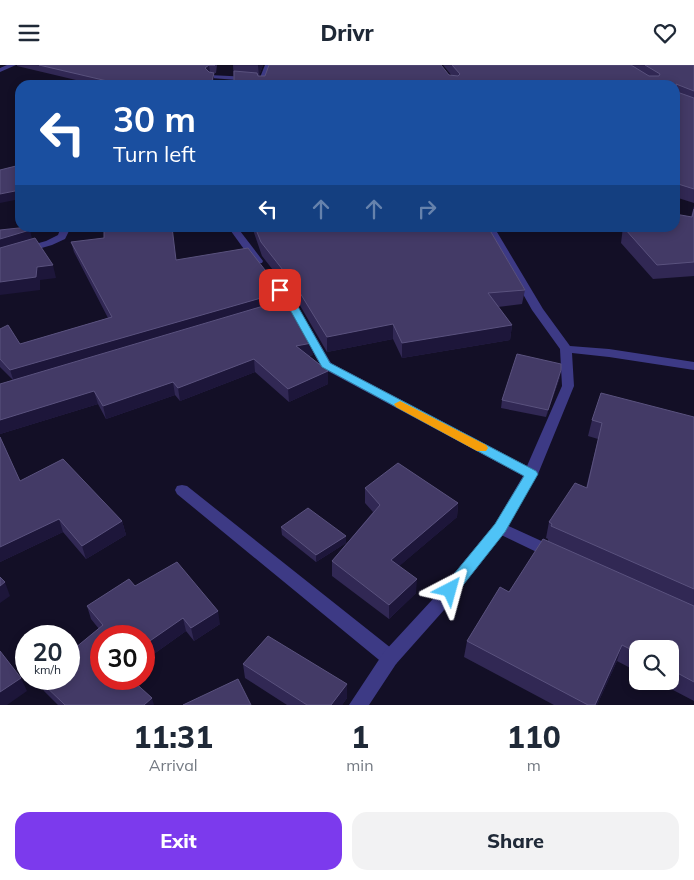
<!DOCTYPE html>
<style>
body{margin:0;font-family:Mulish,sans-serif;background:#f2f2f3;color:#1f2937;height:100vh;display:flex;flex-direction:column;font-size:19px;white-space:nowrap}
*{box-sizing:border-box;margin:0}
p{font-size:16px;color:#747a83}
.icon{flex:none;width:28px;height:28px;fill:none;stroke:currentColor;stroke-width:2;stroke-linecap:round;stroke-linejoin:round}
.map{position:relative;height:640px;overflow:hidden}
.panel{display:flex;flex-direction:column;background:#fff;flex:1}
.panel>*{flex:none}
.guide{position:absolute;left:15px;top:15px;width:665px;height:152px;border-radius:15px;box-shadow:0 2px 8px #0003;background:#1a4fa0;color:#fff;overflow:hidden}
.buttons{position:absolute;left:629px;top:575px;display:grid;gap:10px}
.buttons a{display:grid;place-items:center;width:50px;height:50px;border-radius:10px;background:#fff;box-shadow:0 2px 8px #0003;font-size:25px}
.speed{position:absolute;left:15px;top:560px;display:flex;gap:10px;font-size:25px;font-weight:700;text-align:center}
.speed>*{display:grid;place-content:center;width:65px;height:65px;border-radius:50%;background:#fff;box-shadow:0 2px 8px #0003;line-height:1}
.speed small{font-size:12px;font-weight:400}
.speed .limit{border:8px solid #d22;background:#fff;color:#111}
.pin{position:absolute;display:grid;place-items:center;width:42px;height:42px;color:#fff;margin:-21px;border-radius:10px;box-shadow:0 2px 8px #0006}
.me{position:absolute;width:55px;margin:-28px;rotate:39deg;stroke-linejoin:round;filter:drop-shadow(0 0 4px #0008)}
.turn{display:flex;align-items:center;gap:18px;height:105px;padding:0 15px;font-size:22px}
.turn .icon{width:65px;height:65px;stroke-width:2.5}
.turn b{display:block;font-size:35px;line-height:42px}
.lanes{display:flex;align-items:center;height:48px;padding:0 15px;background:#0003;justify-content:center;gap:25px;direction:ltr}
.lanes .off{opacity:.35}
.eta{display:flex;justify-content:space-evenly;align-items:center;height:85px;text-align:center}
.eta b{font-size:30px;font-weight:800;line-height:35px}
.primary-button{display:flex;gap:10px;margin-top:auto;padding:10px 15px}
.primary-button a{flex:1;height:58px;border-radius:15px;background:#7c3aed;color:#fff;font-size:20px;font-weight:800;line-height:58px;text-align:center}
.primary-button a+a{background:#f2f2f3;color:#1f2937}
header{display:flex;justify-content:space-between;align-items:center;height:65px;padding:0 15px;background:#fff;font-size:22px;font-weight:800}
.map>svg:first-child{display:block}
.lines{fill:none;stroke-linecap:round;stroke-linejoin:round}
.service{fill:#3d3a85;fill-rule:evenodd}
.minor{fill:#3d3a85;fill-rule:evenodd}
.wall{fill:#312854}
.shaded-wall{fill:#1d163a}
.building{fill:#433a66;stroke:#5a527e}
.route{fill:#4fc3f7;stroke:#337fa1}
.slow{fill:#f59e0b}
</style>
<header><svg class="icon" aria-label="menu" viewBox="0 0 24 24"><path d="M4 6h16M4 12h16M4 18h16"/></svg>Drivr<svg class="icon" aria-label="heart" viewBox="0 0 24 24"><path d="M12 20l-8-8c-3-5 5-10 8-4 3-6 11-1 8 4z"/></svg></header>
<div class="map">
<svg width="694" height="640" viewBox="0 0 694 640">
<rect width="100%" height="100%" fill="#130f26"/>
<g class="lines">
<path class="service" d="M182,420L187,421L396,587L399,593L396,599L390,601L384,599L177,429L175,425L177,421Z
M500,457L559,484L561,488L559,492L553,494L547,492L495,467L492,463L495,459Z"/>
<path class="minor" d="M7,0H16L0,7V3Z
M265,0H271L265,15L266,20H260L259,15Z
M209,10L250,12L253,14L250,16L211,13L208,11Z
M61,162H71L65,174L52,180L0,195V189L46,176L58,170Z
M228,162H237L263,196L262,198H254Z
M485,162H494L543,244L570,281L609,284L694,297V305L609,292L572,288L574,321L538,409L505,467L444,545L396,599L369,640H349L384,587L432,535L495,459L523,411L322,303L287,241L267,214L272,211L276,212L297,240L331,298L527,401L562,321L560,284L532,245Z"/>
</g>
<path class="wall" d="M17,0H217L216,8H210H214V15L213,20H97L17,1Z
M233,0H263L259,11H452L443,0H694V138L675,132V20H234Z
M694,141V211L653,214L621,178L623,162H675L691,152Z
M252,162H488L525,225L522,239L498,242L512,260L510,275L402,293L393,274L327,287L298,237L262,191Z
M71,177L177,195L282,236L313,290L309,291L328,306V319L289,337L255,307L180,336L175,330L106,354L98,339L0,369V319L13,315L0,302V264L20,279L108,253L74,187Z
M560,312L546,352L501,343L502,335Z
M694,352V636L656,616H670V584H638V607L617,596L597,640H554L464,592L467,576L509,527L548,476V474L546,473L549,457L586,423L598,374L588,371L592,355Z
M0,372L20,416L122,456L126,470L86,494L63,467L0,497Z
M365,423L458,438L457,452L399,501L416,528L389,554L332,511V496L373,447L365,438Z
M281,462L346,471V478L316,497L282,470Z
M135,521L220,559L194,576L186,566L144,596V571L101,614L154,640H58L44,626L38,614L99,564L91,554L87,541Z
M243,599L347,619V633L342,640H287L245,613Z"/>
<path class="shaded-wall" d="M209,0L210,7L206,10L205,3Z
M258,0H263L259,11L258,1Z
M214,8V15L213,20H211Z
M20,125V134L0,138V129Z
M30,165L33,178L0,187V174Z
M53,200L56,213L40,215V225L0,230V217L37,202Z
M282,227V238L14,317L10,305Z
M393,259V274L327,287V272Z
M512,260L510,275L402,293V278Z
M312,278L313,290L297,293L296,281Z
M254,294L255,307L180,336L178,323Z
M561,305L560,312L546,352L548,345Z
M328,306V319L289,337L288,324Z
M173,317L175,330L106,354L103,341Z
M94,326L98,339L0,369V355Z
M458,438L457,452L390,509L391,495Z
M59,454L63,467L0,497V482Z
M122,456L126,470L86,494L82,481Z
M346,471V478L316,497V490Z
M417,514L416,528L389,554V540Z
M5,517L10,531L0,538V521Z
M218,546L220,559L194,576L191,563Z
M183,553L186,566L144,596V580Z
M622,580L617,596L597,640H595Z
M21,613L27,626L7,640H0V627Z
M347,619V633L342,640H331Z
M152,633L154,640H144Z"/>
<path class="building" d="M39,0H215H209L205,3L209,7L214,8L211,20H117L120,19Z
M269,0H441L449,10L458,11L460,9L452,0H631L649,11H659L660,9L645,0H694V26L676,19L677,27L694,33V124L675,118V20H234V6L257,8L258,11H265Z
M20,100V125L0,129V105Z
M694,144V197L657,200L625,164V162H675V149L692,152Z
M28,162L30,165L0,174V165Z
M104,162H172L176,195L248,183L282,227L10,305L0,294V264L8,260L20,279L112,252L71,177L104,173Z
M255,162H488L525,225L488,228L512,260L402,278L393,259L327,272L297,223L261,177Z
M35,173L53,200L37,202L36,212L0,217V183Z
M287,234L312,278L296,281L328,306L288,324L254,294L178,323L173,317L103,341L94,326L0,355V319Z
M517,289L561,299V305L548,345L502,335Z
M601,328L694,352V524L551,461L552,459L549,457L575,418L587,423L602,358L592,355Z
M0,372L20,416L63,394L122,456L82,481L59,454L0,482Z
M398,398L458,438L391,495L417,514L389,540L332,496L380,440L365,423Z
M308,443L346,471L316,490L281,462Z
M543,474L694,541V617L670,604V584H638V588L622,580L595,640H588L467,576L500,522L509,527Z
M177,497L218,546L191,563L183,553L144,580V571H101V614H131L152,633L144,640H65L38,614H69V588L103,560L87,541L129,514L135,521Z
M0,512L5,517L0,521Z
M268,571L347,619L331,640H307L243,599Z
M0,586L21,613L0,627Z
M238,614L251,640H183Z"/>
<path class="route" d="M280,222L284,223L297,240L330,298L536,406L538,409L505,467L456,529L450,531L445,529L443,525L445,520L495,459L524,411L322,302L288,241L275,225Z"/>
<path class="slow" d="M400,336L486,380L488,383L486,386H477L396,342L394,339Z"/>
</svg>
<div class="buttons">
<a><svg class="icon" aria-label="search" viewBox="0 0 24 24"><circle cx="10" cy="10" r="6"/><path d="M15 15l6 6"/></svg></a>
</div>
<div class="speed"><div>20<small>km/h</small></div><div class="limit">30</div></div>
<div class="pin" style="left:280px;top:225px;background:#d93025"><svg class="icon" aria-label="arrive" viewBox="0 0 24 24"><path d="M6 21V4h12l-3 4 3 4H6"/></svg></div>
<svg class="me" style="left:450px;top:525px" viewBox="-20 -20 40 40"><path d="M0-17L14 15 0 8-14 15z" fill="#4fc3f7" stroke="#fff" stroke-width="4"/></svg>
<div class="guide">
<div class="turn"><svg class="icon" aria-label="left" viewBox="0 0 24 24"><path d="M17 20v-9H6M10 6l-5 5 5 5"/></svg><div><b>30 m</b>Turn left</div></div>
<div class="lanes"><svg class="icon" aria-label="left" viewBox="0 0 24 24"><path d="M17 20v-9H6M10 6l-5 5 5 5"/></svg><svg class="icon off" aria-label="ahead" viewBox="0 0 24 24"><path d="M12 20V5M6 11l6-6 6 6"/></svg><svg class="icon off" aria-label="ahead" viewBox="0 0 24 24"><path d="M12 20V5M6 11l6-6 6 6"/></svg><svg class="icon off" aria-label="right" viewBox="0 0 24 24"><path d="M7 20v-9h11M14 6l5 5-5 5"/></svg></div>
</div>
</div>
<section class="panel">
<div class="eta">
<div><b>11:31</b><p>Arrival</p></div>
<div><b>1</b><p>min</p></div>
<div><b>110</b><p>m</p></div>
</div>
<div class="primary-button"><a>Exit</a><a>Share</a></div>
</section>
